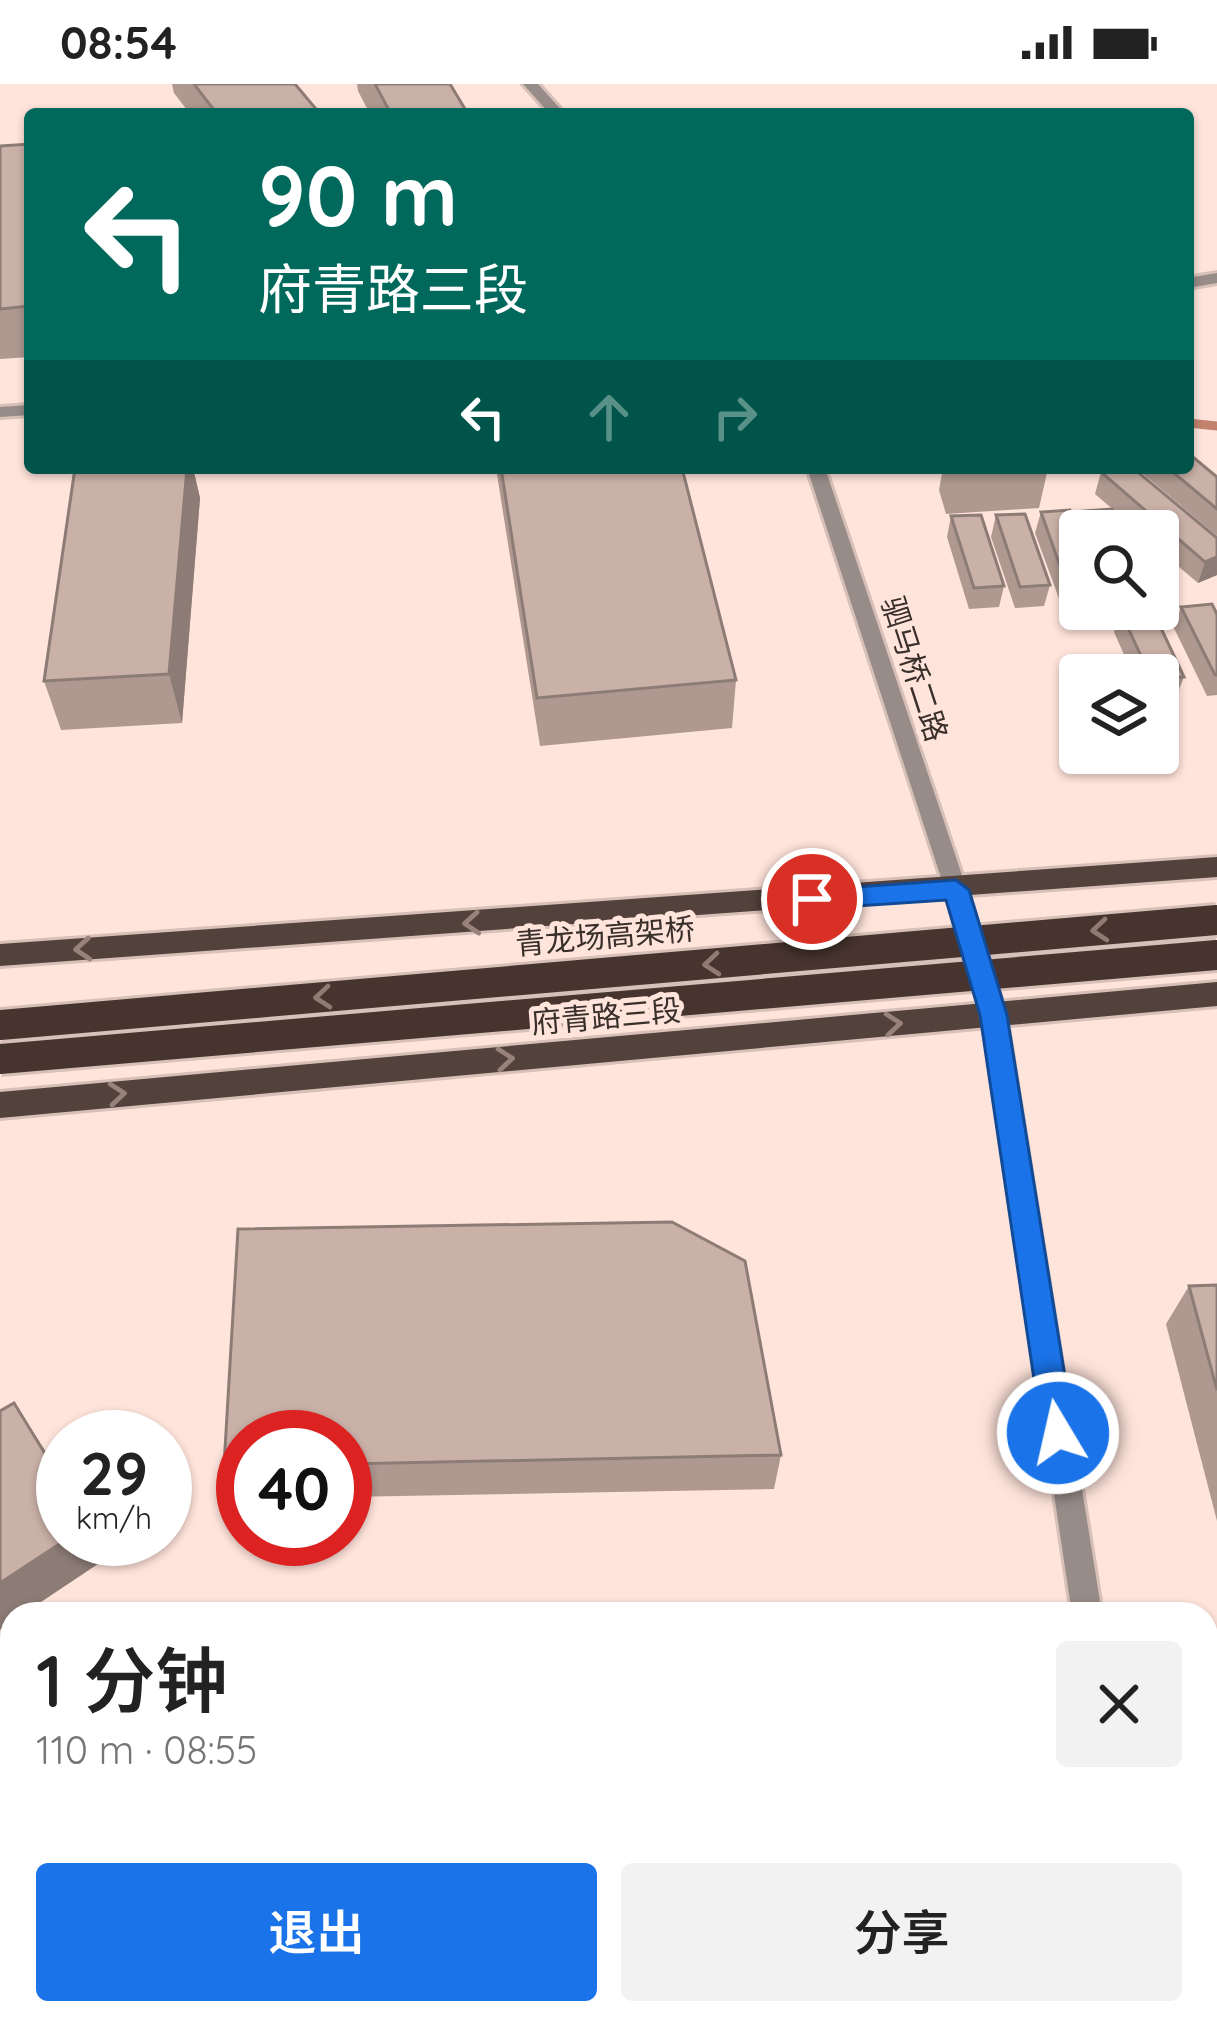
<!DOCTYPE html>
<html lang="zh">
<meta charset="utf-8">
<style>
body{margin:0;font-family:Quicksand,"Noto Sans SC",sans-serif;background:#f2f2f2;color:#222;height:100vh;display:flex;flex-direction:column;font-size:45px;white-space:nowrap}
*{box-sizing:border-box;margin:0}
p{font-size:39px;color:#767676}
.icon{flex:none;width:66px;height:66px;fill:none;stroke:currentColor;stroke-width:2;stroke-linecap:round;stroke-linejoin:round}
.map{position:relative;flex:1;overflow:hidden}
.details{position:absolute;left:0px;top:1518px;width:1218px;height:423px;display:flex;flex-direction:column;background:#fff;border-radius:36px 36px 0 0;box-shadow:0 3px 9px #0004}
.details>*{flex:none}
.top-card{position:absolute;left:24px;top:24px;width:1170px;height:366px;border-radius:12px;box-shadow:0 3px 9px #0004;background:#00695c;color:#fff;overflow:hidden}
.controls{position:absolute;left:1059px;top:426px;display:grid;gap:24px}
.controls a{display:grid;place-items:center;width:120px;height:120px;border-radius:12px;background:#fff;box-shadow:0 3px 9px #0004;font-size:60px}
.speed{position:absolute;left:36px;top:1326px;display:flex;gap:24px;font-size:60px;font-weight:700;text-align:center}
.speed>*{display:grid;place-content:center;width:156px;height:156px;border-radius:50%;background:#fff;box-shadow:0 3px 9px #0004;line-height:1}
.speed small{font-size:30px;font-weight:400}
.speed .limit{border:18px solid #d22;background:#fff;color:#111}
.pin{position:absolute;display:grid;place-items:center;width:102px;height:102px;color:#fff;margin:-51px;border:6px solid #fff;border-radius:50%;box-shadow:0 3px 12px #0007}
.me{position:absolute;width:132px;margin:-66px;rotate:351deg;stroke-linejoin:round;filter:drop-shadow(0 0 9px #0008)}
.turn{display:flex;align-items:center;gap:42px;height:252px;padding:0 36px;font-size:54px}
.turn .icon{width:156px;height:156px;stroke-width:2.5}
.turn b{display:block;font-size:84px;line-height:102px}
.lanes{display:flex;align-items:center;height:114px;padding:0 36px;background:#0003;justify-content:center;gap:60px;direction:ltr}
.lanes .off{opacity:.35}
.round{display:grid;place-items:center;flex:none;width:126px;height:126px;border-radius:12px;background:#f2f2f2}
.head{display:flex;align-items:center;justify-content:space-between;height:204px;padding:0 36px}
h1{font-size:72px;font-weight:600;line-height:90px}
.button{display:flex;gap:24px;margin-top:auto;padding:24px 36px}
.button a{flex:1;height:138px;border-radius:12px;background:#1a73e8;color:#fff;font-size:48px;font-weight:600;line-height:138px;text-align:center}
.button a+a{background:#f2f2f2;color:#222}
.status{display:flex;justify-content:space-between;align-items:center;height:84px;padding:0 60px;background:#fff;direction:ltr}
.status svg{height:33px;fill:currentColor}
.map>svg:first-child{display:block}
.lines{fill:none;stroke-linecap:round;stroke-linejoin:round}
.stream{stroke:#c2826d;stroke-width:9}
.minor-casing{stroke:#d7c0b8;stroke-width:6}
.tertiary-casing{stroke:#d7c0b8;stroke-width:6}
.primary-casing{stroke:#d7c0b8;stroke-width:6}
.minor{fill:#978c88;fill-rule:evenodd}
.tertiary{fill:#978c88;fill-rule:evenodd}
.primary{fill:#53413b;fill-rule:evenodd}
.trunk-bridge-casing{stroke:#d7c0b8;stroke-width:36;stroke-linecap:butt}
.trunk-bridge{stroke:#47342e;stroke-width:30}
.wall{fill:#ae9890}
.shaded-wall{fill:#8d7c76}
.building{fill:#cab1a8;stroke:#8d7c76;stroke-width:3}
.oneway{stroke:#98827b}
.oneway2{stroke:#917a73}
.route{fill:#1a73e8;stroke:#114b97;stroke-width:3}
.labels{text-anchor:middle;stroke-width:10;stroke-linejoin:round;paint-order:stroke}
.street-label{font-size:30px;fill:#392f2b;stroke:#ffe4db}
</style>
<div class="status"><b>08:54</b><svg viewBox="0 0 49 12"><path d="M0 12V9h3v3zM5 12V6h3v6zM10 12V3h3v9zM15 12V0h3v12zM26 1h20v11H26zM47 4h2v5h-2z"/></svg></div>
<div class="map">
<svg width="1217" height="1939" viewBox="0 0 1217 1939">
<rect width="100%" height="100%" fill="#ffe4db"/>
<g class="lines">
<path class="stream" d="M1188,339L1217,342"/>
<g class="minor-casing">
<path id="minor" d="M523,0H538L565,30H550Z
M1217,189V199L1188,204V194Z
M30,321V331L0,333V323Z
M807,384H825L967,806L964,812H948L945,806Z"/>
</g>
<g class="tertiary-casing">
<path id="tertiary" d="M956,797L967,806L1006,931L1102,1530H1072L982,931L945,806Z
M1133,1929H1167L1168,1939H1134Z"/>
</g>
<g class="primary-casing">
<path id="primary" d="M1217,773V793L0,882V860Z
M1217,898V922L0,1034V1008Z"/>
</g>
<use href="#minor" class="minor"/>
<use href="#tertiary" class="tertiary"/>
<use href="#primary" class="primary"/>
<g class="trunk-bridge-casing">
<path id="trunk-bridge" d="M0,941L1217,836
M0,975L1217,871"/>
</g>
<use href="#trunk-bridge" class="trunk-bridge"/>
</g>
<path class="wall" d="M172,0H295L316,25V30H190L174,9Z
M357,0H450L468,30H370L358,7Z
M30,60V273L0,275V62Z
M75,384H193L200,414L182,639L61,646L44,597Z
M496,384H682L736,596L732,644L540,662Z
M943,384H1081V387L1047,389L1039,424L946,430L939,406Z
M1144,384H1188L1217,393V452L1142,389Z
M1101,388L1217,454V491L1198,499L1158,465V447H1138L1095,410Z
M1083,427L1121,447H1080V519L1061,520L1035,449L1041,428L1078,447Z
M996,431L1050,501L1044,522L1015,524L991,453Z
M951,432L1004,502L999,523L969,525L947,453Z
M1181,523L1217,530V611L1207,612L1174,544Z
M1120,527L1184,593L1176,613L1158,615V591H1133L1114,548Z
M672,1138L745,1177L781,1371L774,1405L345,1413V1353H243V1415H240L224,1382L238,1145Z
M1217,1201V1437L1166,1240L1189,1202Z"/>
<path class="shaded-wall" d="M187,384H193L200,414L182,639L169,590Z
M1217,473V491L1198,499L1205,478Z
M14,1319L63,1394V1399Z
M67,1455H100L110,1472L23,1530H12V1538L0,1546V1499Z
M0,1766L12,1789V1826L0,1803Z
M53,1929H86L89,1934L83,1939H40Z"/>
<path class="building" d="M194,0H295L316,25L294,30H217Z
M375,0H450L468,30H391Z
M30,60V222L0,225V62Z
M1188,369L1217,393V425L1168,384H1188Z
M75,384H187L169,590L44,597Z
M501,384H682L736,596L537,614Z
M1112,384H1133L1217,454V473L1205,478L1101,388Z
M1112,425L1121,447H1091L1083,427Z
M1070,426L1080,453V499H1066L1041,428Z
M1025,430L1050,501L1020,503L996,431Z
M981,431L1004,502L974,504L951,432Z
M1212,520L1217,530V591H1215L1181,523Z
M1152,525L1184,593L1158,595V591H1150L1120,527Z
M672,1138L745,1177L781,1371L345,1380V1353H243V1382H224L238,1145Z
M1217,1201V1306L1189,1202Z
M14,1319L63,1399V1455H67L0,1499V1327Z
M0,1803L12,1826V1929H53L40,1939H0Z
M695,1929H904L906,1939H696Z"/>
<defs><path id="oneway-chevron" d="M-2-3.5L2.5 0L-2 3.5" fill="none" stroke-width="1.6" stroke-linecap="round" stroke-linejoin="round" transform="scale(3)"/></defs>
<g class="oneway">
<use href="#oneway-chevron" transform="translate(472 839) rotate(176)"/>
<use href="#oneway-chevron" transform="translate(83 865) rotate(176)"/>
<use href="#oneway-chevron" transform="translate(893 940) rotate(-5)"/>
<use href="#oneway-chevron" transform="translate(505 975) rotate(-5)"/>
<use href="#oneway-chevron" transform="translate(117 1010) rotate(-5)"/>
</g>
<g class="oneway2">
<use href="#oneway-chevron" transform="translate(1100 846) rotate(175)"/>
<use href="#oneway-chevron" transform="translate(712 880) rotate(175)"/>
<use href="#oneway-chevron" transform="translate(323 913) rotate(175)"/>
</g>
<path class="route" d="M956,796L969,806L1007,931L1074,1349L1069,1359L1058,1364L1047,1359L1042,1349L980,931L946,816L812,825L800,815L812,806Z"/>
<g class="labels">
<g class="street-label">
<text transform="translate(914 585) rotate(72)" y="10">驷马桥二路</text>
<text transform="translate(605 853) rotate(-5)" y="10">青龙场高架桥</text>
<text transform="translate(606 933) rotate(-5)" y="10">府青路三段</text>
</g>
</g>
</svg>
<div class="controls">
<a><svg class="icon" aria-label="search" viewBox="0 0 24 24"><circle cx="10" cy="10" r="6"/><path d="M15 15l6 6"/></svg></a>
<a><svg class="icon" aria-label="layers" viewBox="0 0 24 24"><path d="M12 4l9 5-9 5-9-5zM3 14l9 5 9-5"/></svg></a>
</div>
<div class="speed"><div>29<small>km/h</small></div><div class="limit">40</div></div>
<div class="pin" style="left:812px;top:815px;background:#d93025"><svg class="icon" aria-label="arrive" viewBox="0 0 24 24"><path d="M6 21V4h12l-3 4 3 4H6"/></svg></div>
<svg class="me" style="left:1058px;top:1349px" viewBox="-20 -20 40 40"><circle r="17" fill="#1a73e8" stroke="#fff" stroke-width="3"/><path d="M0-11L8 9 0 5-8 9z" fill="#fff"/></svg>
<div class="top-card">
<div class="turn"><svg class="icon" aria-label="left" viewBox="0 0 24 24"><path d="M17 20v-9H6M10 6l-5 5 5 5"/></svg><div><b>90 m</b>府青路三段</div></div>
<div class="lanes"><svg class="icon" aria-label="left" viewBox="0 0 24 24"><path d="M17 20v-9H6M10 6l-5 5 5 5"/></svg><svg class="icon off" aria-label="ahead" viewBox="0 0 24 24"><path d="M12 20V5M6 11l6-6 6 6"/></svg><svg class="icon off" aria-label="right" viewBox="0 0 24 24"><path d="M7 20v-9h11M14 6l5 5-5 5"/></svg></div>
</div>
<section class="details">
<div class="head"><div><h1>1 分钟</h1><p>110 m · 08:55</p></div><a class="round"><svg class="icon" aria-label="close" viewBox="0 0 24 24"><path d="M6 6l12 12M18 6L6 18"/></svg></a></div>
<div class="button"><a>退出</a><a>分享</a></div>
</section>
</div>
